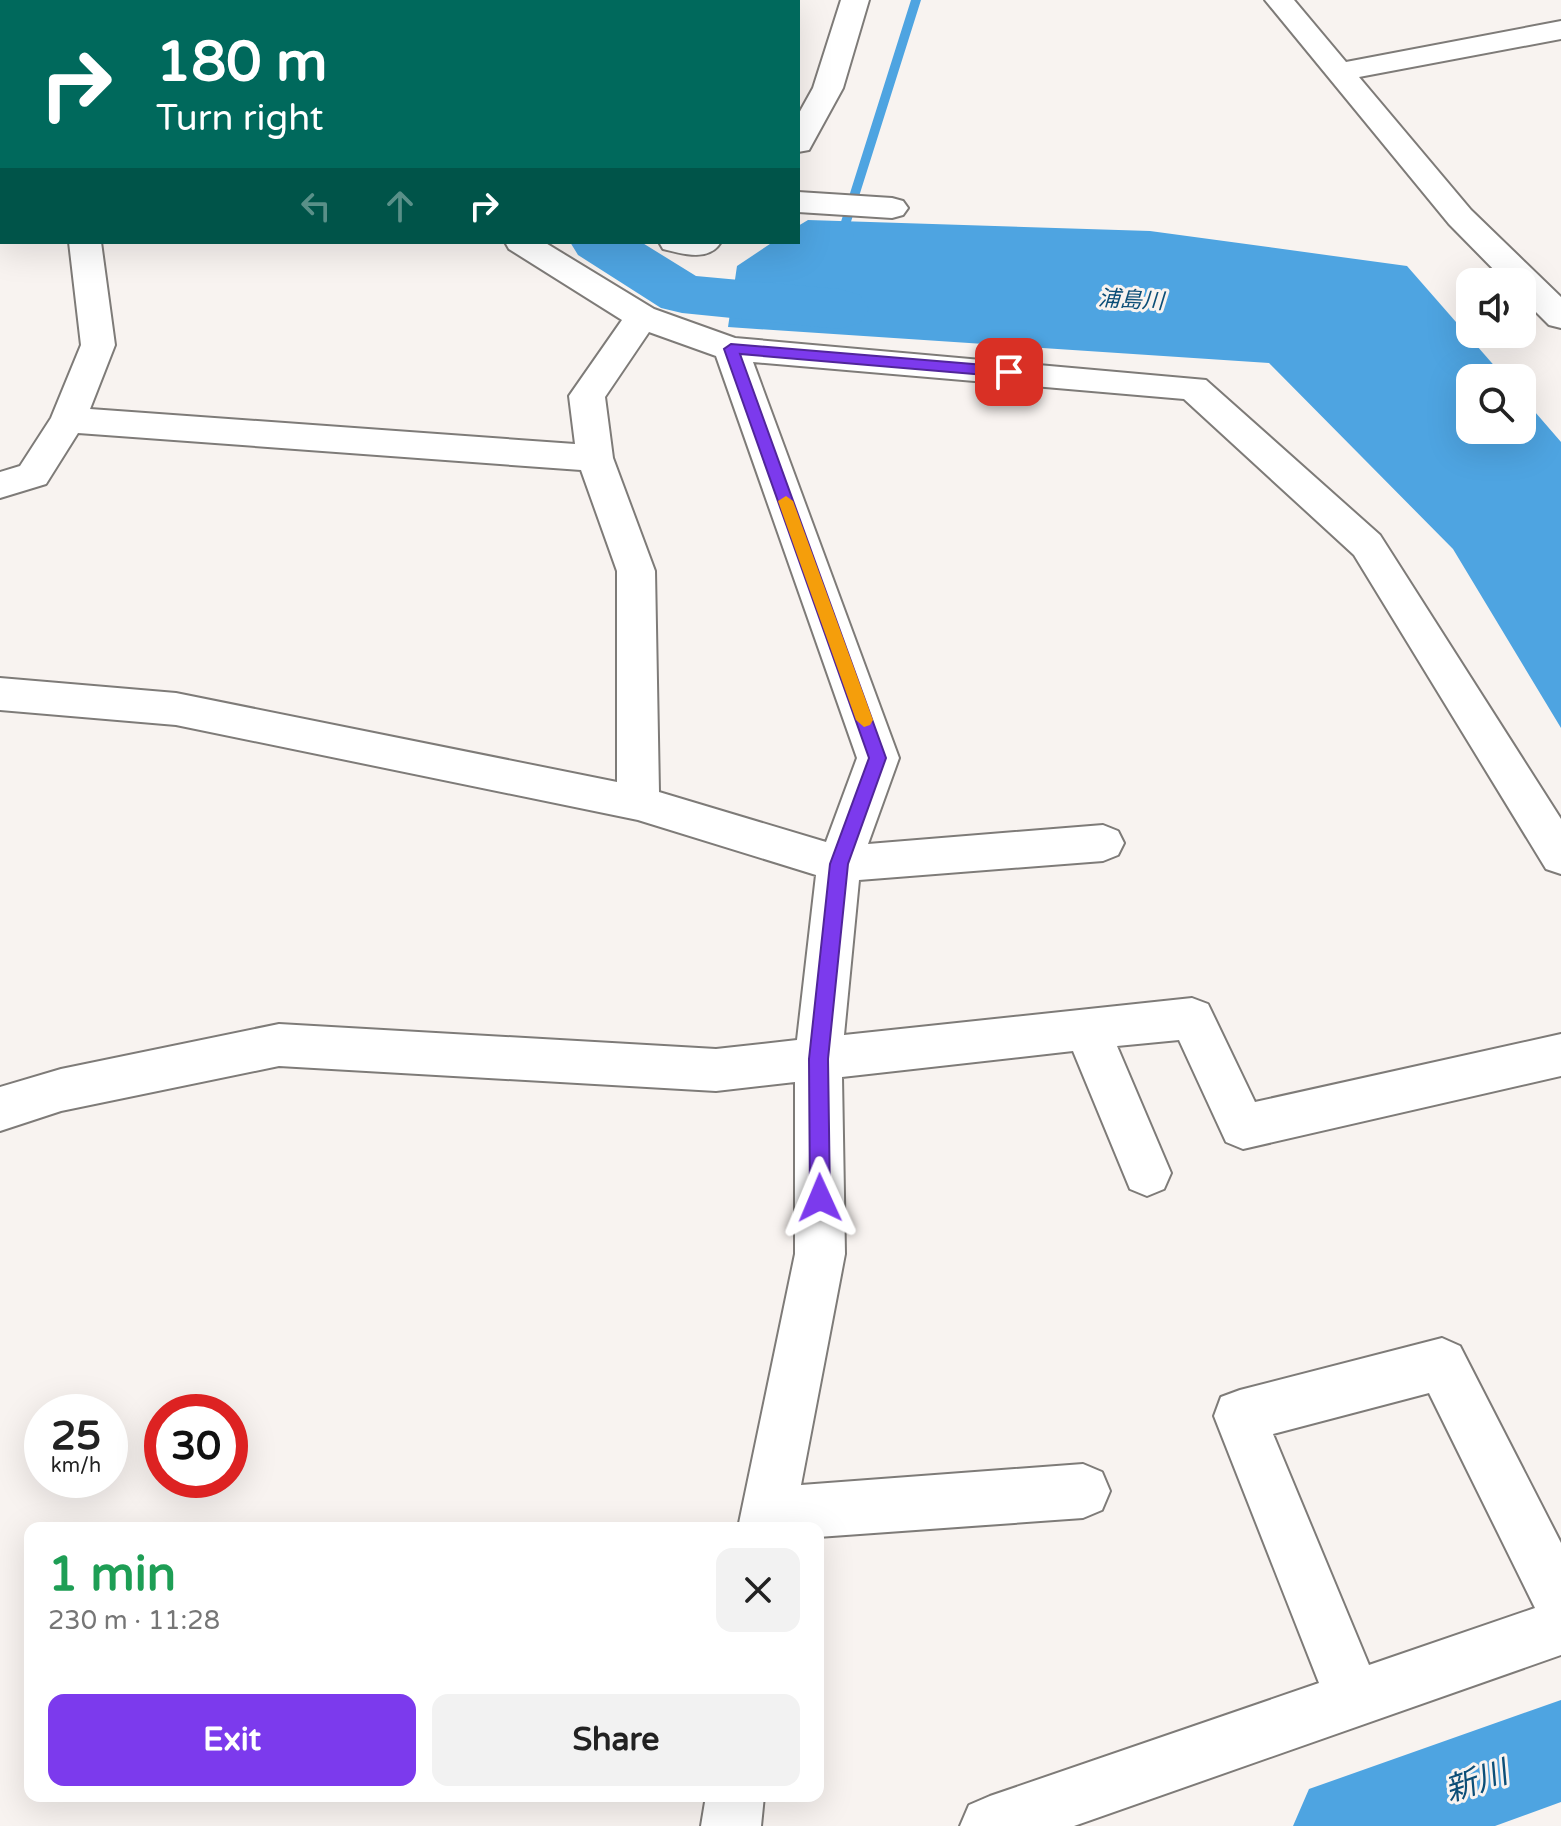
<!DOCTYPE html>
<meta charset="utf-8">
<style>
body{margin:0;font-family:"Varela Round","Noto Sans JP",sans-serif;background:#f2f2f2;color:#222;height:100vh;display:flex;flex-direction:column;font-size:30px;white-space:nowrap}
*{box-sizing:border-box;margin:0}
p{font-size:26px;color:#767676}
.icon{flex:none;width:44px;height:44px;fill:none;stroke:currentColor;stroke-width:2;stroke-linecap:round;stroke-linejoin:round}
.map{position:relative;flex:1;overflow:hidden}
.details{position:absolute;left:24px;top:1522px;width:800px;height:280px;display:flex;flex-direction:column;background:#fff;border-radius:16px;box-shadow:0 8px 32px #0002}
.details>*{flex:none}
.guide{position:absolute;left:0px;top:0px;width:800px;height:244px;box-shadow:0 8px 32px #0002;background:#00695c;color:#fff;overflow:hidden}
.fabs{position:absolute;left:1456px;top:268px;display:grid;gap:16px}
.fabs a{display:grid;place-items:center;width:80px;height:80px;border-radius:16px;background:#fff;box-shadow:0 8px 32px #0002;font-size:40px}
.speed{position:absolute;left:24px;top:1394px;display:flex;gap:16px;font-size:40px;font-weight:700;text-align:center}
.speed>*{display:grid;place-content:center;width:104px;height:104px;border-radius:50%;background:#fff;box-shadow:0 8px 32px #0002;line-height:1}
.speed small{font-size:20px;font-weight:400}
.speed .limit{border:12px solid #d22;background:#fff;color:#111}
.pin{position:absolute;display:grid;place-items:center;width:68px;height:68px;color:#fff;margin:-34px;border-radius:16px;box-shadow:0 4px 12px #0006}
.me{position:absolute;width:88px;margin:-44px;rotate:359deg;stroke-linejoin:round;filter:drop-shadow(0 0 6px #0008)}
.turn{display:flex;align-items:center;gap:28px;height:168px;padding:0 24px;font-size:36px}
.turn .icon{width:104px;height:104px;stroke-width:2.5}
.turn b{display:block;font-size:56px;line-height:68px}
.lanes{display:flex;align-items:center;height:76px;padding:0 24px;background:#0003;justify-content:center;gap:40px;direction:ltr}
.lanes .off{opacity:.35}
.round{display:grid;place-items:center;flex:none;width:84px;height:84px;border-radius:16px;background:#f2f2f2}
.summary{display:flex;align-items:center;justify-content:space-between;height:136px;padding:0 24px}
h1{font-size:48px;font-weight:800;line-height:60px;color:#1e9e55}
.cta{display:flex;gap:16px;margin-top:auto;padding:16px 24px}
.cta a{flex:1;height:92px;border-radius:16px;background:#7c3aed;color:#fff;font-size:32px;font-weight:800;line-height:92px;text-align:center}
.cta a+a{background:#f2f2f2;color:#222}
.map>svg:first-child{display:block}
.water{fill:#4ea4e1}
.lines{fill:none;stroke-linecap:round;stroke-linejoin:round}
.stream{fill:#4ea4e1;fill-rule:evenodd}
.river{fill:#4ea4e1;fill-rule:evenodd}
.minor-casing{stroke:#7e7b78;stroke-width:4}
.highway-casing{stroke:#d2d1d1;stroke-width:4}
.minor{fill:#fff;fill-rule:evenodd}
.highway{fill:#bc698b;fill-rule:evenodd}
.route{fill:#7c3aed;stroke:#51269a;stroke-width:2}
.slow{fill:#f59e0b}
.labels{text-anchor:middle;stroke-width:6;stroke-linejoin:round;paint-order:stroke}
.far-water-label{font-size:22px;font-style:italic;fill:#0c4e77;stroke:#f8f3f0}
.near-water-label{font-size:32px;font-style:italic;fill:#0c4e77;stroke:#f8f3f0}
</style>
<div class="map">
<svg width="1561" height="1826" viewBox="0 0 1561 1826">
<rect width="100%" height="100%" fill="#f8f3f0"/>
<path class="water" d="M808,220L1150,231L1407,266L1505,378H1470V430H1522V397L1561,442V728L1453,549L1269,363L728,327L737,266L773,242H798V226Z"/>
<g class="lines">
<path class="stream" d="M911,0H921L849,228L854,235L853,237H845L839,228Z"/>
<path class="river" d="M0,21H2V53H0Z
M570,242H641L696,276L839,289L860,295L869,309L860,323L839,329L682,313L661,308L578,255Z
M1561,1700V1802L1495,1826H1293L1309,1789Z"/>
<g class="minor-casing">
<path id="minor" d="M260,0H288L289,2H261Z
M841,0H869L843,88L809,150L798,152V115L813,88Z
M1265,0H1294L1346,62L1561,21V39L1359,77L1471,210L1561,297V328L1549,325L1522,298V282H1506L1449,224Z
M0,7H2V25H0Z
M0,51H2V69H0Z
M798,192L892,198L903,201L908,208L903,215L892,218L798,212Z
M69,242H101L115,345L90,409L575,444L569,396L622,320L509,249L505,242H544L654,309L735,338L1206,380L1380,535L1561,819V874L1546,869L1354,555L1184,399L753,362L899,758L868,844L1103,825L1118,831L1124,843L1118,855L1103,861L859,880L844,1035L1192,998L1208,1004L1255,1102L1561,1034V1076L1243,1149L1226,1142L1179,1040L1117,1046L1171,1173L1164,1189L1147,1196L1130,1189L1073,1051L842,1077L845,1254L801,1485L1083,1464L1102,1472L1110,1491L1102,1510L1083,1518L818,1537V1528H738L795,1254V1082L716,1091L279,1066L61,1111L0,1131V1087L61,1069L279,1024L716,1049L797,1040L816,875L638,820L176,725L0,710V678L176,693L617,782V571L581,470L78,433L46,484L0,498V472L20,466L51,418L81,345ZM649,332L716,356L857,758L826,842L659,792L655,571L613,458L605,397Z
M659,242H721C709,262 683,254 663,249Z
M1442,1338L1460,1346L1561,1543V1655L1074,1826H960L969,1805L990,1796L1319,1683L1214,1416L1221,1397L1240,1390ZM1429,1393L1535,1608L1369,1665L1273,1434Z
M706,1796H764L761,1826H701Z"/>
</g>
<g class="highway-casing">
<path id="highway" d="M0,0H25V2H2V8Z
M0,110H2L0,158Z"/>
</g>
<use href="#minor" class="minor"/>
<use href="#highway" class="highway"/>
</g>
<path class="route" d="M731,344L1009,367L1016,372L1009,377L740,354L886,758L848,864L828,1059L830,1198L827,1205L820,1208L812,1205L810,1198L809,1059L830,864L869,758L724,349Z"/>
<path class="slow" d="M786,496L793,501L873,720L870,725L864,727L856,720L778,501Z"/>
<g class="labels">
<g class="far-water-label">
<text transform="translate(1131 299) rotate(3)" y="8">浦島川</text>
</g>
<g class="near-water-label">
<text transform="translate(1476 1781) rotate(-19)" y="11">新川</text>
</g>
</g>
</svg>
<div class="fabs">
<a><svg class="icon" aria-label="sound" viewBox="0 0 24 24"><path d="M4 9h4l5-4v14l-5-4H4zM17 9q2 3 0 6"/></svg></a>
<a><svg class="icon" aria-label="search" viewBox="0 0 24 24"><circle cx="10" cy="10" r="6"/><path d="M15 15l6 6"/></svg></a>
</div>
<div class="speed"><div>25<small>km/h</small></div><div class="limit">30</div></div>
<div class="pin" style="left:1009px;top:372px;background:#d93025"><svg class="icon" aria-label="arrive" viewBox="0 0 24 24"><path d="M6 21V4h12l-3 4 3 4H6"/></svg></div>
<svg class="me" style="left:820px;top:1198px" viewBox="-20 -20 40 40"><path d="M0-17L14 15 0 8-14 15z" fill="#7c3aed" stroke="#fff" stroke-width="4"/></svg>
<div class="guide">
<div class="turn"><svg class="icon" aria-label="right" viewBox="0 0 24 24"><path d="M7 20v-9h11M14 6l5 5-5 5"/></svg><div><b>180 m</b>Turn right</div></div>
<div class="lanes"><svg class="icon off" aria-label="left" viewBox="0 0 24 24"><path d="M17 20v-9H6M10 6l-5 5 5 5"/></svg><svg class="icon off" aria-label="ahead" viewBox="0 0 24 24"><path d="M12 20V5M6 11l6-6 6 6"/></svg><svg class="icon" aria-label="right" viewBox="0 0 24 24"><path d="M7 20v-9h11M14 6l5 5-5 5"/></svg></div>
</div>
<section class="details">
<div class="summary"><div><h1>1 min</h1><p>230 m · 11:28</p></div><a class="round"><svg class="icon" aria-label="close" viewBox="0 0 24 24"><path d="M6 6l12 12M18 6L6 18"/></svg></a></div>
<div class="cta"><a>Exit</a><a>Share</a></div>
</section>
</div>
